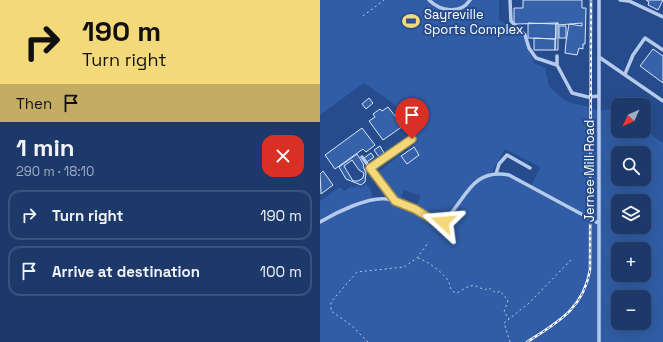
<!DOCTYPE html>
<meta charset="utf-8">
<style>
body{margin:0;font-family:"Space Grotesk",sans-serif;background:#254070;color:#f1f3f6;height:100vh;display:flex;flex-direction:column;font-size:15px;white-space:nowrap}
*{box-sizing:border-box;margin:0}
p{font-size:13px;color:#a0acc1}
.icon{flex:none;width:22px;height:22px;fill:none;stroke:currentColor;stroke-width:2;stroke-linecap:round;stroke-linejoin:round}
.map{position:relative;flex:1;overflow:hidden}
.side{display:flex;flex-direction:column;background:#1c396a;width:320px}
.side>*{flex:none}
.banner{background:#f4d97b;color:#111;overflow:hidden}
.needle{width:26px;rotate:225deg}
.fabs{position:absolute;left:291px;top:98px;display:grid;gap:8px}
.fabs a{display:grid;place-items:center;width:40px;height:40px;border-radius:8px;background:#1c396a;box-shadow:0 4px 16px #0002,0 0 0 1px #3a537e;font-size:20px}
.pin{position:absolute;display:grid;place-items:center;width:34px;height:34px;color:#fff;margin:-41px -17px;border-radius:50% 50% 50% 0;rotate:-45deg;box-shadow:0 0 4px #0007}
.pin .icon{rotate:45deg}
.me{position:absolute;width:44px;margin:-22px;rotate:289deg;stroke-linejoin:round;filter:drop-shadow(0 0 3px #0008)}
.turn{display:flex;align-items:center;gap:14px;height:84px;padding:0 16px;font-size:18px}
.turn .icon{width:52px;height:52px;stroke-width:2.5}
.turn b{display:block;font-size:28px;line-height:34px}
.then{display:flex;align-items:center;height:38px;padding:0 16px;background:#0003;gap:8px;font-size:15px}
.round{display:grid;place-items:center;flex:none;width:42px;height:42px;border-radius:12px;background:#254070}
.headline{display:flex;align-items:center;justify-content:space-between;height:68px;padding:0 16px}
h1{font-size:24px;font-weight:700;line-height:30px}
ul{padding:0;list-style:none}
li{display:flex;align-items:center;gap:12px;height:50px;margin:0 8px 6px;padding:0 8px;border:2px solid #3a537e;border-radius:12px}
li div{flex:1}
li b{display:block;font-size:15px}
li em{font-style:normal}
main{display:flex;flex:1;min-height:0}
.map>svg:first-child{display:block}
.green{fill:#305da5;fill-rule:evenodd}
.building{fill:#3662aa;stroke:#dbe6f8;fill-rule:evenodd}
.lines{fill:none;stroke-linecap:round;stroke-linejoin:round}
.path{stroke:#b6caeb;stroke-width:1;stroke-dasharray:2 3;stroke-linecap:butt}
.minor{stroke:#b6caeb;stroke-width:3.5}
.rail-casing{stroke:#fff;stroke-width:2.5}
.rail{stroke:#264c8e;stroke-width:1;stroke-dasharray:3;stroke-linecap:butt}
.route-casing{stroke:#9f8d50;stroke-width:10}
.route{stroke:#f4d97b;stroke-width:7}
.labels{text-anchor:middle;stroke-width:4;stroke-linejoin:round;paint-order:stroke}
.poi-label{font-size:13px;fill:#fff;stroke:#264c8e;text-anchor:start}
.street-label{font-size:13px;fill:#fff;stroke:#264c8e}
</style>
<main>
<section class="side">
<div class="banner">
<div class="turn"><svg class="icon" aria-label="right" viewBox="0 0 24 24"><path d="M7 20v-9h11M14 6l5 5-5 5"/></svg><div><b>190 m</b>Turn right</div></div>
<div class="then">Then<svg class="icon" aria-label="arrive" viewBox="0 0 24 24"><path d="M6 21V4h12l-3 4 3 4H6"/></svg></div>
</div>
<div class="headline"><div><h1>1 min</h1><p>290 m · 18:10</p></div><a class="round" style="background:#d93025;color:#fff"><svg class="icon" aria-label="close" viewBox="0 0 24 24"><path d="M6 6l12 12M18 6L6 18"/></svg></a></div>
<ul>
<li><svg class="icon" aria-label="right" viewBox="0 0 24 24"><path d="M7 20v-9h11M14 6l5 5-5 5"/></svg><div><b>Turn right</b></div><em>190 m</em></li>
<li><svg class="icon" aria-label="arrive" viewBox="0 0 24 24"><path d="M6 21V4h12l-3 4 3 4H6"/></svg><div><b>Arrive at destination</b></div><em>100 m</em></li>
</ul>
</section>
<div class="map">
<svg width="343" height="342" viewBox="0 0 343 342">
<rect width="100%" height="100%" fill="#264c8e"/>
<path class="green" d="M0,0H179V20L204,36L214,63L225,68L229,86L243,99L251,103L266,106L279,111L297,108L298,109V131H324V129L343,143V342H0V201L20,187L24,191L32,186L34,188L38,185L41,188L46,184L51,190L53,200L74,201L55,175L80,155L87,164L99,155L92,146L98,142L93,131L73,103L44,83L0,115ZM185,149L220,167L211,187L189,175L174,174L173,170ZM298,153H324V179H298ZM84,190L101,196L95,209L79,202ZM298,201H324V227H298ZM298,249H324V275H298ZM298,297H324V323H298Z"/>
<path class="building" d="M203,0H262V8H266L265,44H263V49L259,48L257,55L245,53L246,42L249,24L262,26V23L238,25V23L194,24V8H203Z
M326,0H343L338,10L328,5L329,2Z
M208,23L236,24V39L208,38Z
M236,23H238V50H235Z
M239,26H246V38H239Z
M214,38L235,39V50H214Z
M333,49L343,56V83L320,66Z
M49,98L53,103L46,109L42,104Z
M68,107L83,126L63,140L49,121L55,117L53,114L60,109L62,111Z
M42,128L55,145L46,152L43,149L15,169L5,155Z
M60,146L64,153L59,157L54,150Z
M94,147L99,155L87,164L81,156Z
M51,153L54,157L47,162L44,158Z
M37,154L44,165L43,166L46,173L45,182L41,185L26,179L19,167ZM32,160L39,170L44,173L43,178L38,181H33L24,166Z
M3,171L13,185L1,194L0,174Z"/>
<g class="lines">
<path class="path" d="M43,16L64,0
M98,258C107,261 121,271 127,279C132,286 128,291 137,293C150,286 151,282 164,290L169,288L176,293L180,291L188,300L184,312L189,319
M48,342L31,325L11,311V302L37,272L84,267L97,258L108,243
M190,342L184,323L209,303L253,258"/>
<path class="minor" d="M109,0C120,11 140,15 150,0
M190,0L191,21L205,35L209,48L216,58L237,65L252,93L268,97L279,96
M300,0L309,1L343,17
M279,57L343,101
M237,65V56
M305,74L313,55L325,38L343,50
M42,157L74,200
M47,170L92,139
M176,174L179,164L187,155L210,168
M0,222C15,213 49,196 67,199C86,202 101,215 118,223L123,222C146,201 150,168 189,175L278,223
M279,342V0"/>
<g class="rail-casing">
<path id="rail" d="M207,342C238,322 263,309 270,270L271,0"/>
</g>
<use href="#rail" class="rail"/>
</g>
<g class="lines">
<g class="route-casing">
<path id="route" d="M92,139L50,168L75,201L95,209L118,223L123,222"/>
</g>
<use href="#route" class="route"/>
</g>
<defs>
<g id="stadium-bare" transform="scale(1.38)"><path d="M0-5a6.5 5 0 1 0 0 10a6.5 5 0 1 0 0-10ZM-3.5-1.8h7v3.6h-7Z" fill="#f4d97b" stroke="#264c8e" stroke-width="2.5" paint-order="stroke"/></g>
</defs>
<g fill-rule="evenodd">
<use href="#stadium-bare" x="91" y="21"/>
</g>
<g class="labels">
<g class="poi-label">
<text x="104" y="19">Sayreville<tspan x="104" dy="15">Sports Complex</tspan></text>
</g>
<g class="street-label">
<text transform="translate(269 171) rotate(-90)" y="5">Jernee Mill Road</text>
</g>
</g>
</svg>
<div class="fabs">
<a><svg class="needle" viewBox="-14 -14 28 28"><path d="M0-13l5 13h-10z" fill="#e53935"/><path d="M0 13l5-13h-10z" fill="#a0acc1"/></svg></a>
<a><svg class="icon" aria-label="search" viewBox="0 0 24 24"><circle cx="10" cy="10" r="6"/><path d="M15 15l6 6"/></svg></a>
<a><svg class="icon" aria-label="layers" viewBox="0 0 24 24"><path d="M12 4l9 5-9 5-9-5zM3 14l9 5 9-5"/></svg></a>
<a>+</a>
<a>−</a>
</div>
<div class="pin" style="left:92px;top:139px;background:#d93025"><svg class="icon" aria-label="arrive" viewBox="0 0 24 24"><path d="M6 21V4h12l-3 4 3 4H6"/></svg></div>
<svg class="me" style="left:123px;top:222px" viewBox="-20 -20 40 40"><path d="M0-17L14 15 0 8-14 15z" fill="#f4d97b" stroke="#fff" stroke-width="4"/></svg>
</div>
</main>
